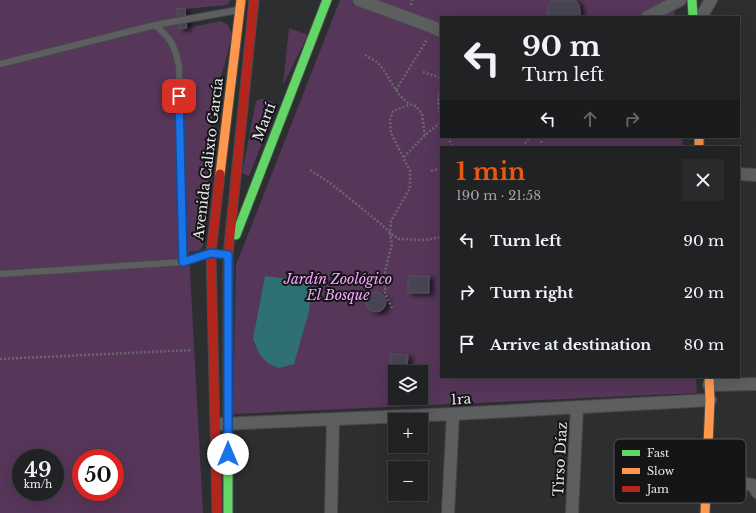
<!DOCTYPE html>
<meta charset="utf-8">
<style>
body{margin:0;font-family:"Libre Baskerville",serif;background:#292a2c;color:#f1f3f6;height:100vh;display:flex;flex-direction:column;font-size:15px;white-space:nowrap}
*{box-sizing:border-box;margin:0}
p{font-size:13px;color:#a2a4a6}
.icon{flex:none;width:22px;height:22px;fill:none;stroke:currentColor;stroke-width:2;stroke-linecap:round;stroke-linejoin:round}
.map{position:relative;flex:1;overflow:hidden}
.side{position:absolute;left:440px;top:146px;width:300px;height:232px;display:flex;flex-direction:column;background:#212224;border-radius:0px;box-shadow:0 4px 16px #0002,0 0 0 1px #3e3f41}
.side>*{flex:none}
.banner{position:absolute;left:440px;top:16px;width:300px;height:122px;border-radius:0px;box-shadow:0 4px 16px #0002,0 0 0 1px #3e3f41;background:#212224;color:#f1f3f6;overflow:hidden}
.fabs{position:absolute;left:388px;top:365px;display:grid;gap:8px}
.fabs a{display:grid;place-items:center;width:40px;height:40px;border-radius:0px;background:#212224;box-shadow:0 4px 16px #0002,0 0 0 1px #3e3f41;font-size:20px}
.speed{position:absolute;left:12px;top:449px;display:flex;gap:8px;font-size:20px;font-weight:700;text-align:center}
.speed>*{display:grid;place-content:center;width:52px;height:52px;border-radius:50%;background:#212224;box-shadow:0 4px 16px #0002,0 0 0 1px #3e3f41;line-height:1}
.speed small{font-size:10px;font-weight:400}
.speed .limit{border:6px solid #d22;background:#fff;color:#111}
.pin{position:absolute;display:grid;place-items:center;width:34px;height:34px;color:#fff;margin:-17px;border-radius:8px;box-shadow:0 2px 6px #0006}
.me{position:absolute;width:44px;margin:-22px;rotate:0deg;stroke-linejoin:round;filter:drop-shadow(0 0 3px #0008)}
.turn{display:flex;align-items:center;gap:14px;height:84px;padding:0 16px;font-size:18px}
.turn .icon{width:52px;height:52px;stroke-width:2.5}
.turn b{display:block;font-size:28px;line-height:34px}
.lanes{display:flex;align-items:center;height:38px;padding:0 16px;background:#0003;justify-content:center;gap:20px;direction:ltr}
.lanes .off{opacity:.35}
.round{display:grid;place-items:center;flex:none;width:42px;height:42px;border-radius:0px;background:#292a2c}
.overview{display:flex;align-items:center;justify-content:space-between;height:68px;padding:0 16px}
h1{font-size:24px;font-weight:700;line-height:30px;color:#ea580c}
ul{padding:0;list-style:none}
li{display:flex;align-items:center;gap:12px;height:52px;padding:0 16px}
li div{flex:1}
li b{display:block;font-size:15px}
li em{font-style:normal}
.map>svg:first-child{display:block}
.green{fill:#563659;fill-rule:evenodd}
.water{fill:#2e7074}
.building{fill:#474553;stroke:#545556;filter:url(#shadow)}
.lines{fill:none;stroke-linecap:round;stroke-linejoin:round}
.lane-casing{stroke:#48494a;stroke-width:8}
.street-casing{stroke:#48494a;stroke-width:14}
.fast-casing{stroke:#48494a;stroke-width:11}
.slow-casing{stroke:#48494a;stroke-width:11}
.jam-casing{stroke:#48494a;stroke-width:11}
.path{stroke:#686869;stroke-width:2.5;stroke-dasharray:2 2;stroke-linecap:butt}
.lane{stroke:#5d5e60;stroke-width:6}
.street{stroke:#5d5e60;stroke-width:12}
.fast{stroke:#63d668;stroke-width:9}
.slow{stroke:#ff974d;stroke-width:9}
.jam{stroke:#b3261e;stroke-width:9}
.route-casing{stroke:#114b97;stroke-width:10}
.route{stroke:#1a73e8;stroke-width:7}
.labels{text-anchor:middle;stroke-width:4;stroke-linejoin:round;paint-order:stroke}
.street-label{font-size:14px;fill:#e7e8ea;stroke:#151517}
.park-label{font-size:14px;font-style:italic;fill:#f5a3fc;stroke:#151517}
.key{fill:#151517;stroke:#545456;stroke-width:1}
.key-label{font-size:11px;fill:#e7e8ea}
</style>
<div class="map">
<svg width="756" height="513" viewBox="0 0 756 513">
<defs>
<filter id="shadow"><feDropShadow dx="4.5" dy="2.5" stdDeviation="2" flood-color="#0009"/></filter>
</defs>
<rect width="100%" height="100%" fill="#2c2e30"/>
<path class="green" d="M0,0H231L227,5L185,9L187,28L221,21L228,25L232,35L224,67L215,92L207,164L210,194L203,246L198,251L189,252L203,513H0ZM21,458H55V492H21ZM81,458H115V492H81Z
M340,0H674L675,17H441V137H682L683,147H441V377H696L697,393L233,414L236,265ZM395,372H421V398H395Z
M289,28L308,35L283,85Z
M261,99H266L277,105L249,176L242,173L256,101Z"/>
<path class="water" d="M265,276L309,281L311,292L309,311L294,364L279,368L269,364L260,355L253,339Z"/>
<path class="building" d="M553,0H575L579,5L580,10V17H548V8Z
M185,8L187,28L179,29L177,9Z
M408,276H429V293H408Z
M366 302a10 10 0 1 1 20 0a10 10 0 1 1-20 0Z
M391,354L408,355L407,372H395V380H390Z"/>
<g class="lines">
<g class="lane-casing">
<path id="lane" d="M155,25L238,10
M0,64L155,25C172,40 174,44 179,66L183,262L0,274
M183,262L211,253
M755,486L753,491L756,495"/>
</g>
<g class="street-casing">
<path id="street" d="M359,0L430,26L441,31
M647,17L680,0
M701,17L711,0
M739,174L756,175
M709,385L756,384
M220,424L453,414L710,400
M706,475L756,486
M331,513L333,419
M448,513L453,414
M572,513L577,407"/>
</g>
<g class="fast-casing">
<path id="fast" d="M692,0L693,17
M236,235L327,0
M228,327V513"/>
</g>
<g class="slow-casing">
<path id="slow" d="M699,137V147
M220,174L241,0
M705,513L710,400L709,377"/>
</g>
<g class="jam-casing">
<path id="jam" d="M228,327V255L254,0
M217,513L211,253L220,174"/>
</g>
<path class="path" d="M411,5L412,0
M365,55C369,58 375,60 379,64C391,77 397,102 416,106L422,114L425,135
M423,72L441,78
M441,87L438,101L441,120
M396,90L425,43L427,38
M448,137L452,147
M541,137L542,147
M523,147L529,137
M404,157L425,135L441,122
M310,170L330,183L360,207L381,224L390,233L399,239L425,240L441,237
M431,171L441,168
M392,308L385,293V271L392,244L390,233L391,221L410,188V171L391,133L390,119L393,111L409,105
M0,359L192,350"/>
<use href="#lane" class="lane"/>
<use href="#street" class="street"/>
<use href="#fast" class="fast"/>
<use href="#slow" class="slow"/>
<use href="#jam" class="jam"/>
</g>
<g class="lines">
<g class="route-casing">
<path id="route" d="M179,96L183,262L211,253L228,255V454"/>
</g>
<use href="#route" class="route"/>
</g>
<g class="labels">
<g class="street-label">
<text transform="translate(264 122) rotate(-69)" y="5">Martí</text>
<text transform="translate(208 159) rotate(-83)" y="5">Avenida Calixto García</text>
<text transform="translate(461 399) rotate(-3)" y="5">1ra</text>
<text transform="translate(560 459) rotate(-87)" y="5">Tirso Díaz</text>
</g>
<g class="park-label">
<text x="338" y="284">Jardín Zoológico<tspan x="338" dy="16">El Bosque</tspan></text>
</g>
</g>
<rect x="614" y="439" width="132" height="64" rx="6" class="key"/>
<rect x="622" y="450" width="18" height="6" fill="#63d668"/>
<rect x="622" y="468" width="18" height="6" fill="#ff974d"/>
<rect x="622" y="486" width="18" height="6" fill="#b3261e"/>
<g class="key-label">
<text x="647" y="457">Fast</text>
<text x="647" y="475">Slow</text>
<text x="647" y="493">Jam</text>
</g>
</svg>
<div class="fabs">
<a><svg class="icon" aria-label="layers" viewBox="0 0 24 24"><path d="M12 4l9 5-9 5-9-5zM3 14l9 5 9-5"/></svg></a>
<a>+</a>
<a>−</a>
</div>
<div class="speed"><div>49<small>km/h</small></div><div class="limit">50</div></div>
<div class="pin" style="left:179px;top:96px;background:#d93025"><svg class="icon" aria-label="arrive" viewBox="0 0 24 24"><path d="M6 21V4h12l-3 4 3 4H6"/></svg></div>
<svg class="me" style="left:228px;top:454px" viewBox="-20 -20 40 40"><circle r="19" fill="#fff"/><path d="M0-13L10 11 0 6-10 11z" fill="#1a73e8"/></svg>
<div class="banner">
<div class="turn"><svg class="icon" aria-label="left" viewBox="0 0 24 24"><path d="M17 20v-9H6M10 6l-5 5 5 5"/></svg><div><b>90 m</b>Turn left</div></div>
<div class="lanes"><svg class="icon" aria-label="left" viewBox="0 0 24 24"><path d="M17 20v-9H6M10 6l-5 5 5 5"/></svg><svg class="icon off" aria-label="ahead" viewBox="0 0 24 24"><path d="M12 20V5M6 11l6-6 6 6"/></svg><svg class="icon off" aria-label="right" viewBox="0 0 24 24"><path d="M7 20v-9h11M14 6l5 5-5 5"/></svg></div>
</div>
<section class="side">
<div class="overview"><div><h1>1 min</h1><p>190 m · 21:58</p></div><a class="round"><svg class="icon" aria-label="close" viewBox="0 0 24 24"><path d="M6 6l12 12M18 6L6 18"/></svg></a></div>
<ul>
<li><svg class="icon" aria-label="left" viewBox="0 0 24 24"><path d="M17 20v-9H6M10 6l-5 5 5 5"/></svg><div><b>Turn left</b></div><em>90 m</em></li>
<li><svg class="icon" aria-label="right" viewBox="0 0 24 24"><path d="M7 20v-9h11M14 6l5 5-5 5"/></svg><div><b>Turn right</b></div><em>20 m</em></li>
<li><svg class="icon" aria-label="arrive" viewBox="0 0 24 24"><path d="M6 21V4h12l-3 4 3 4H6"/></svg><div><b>Arrive at destination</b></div><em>80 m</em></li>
</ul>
</section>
</div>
